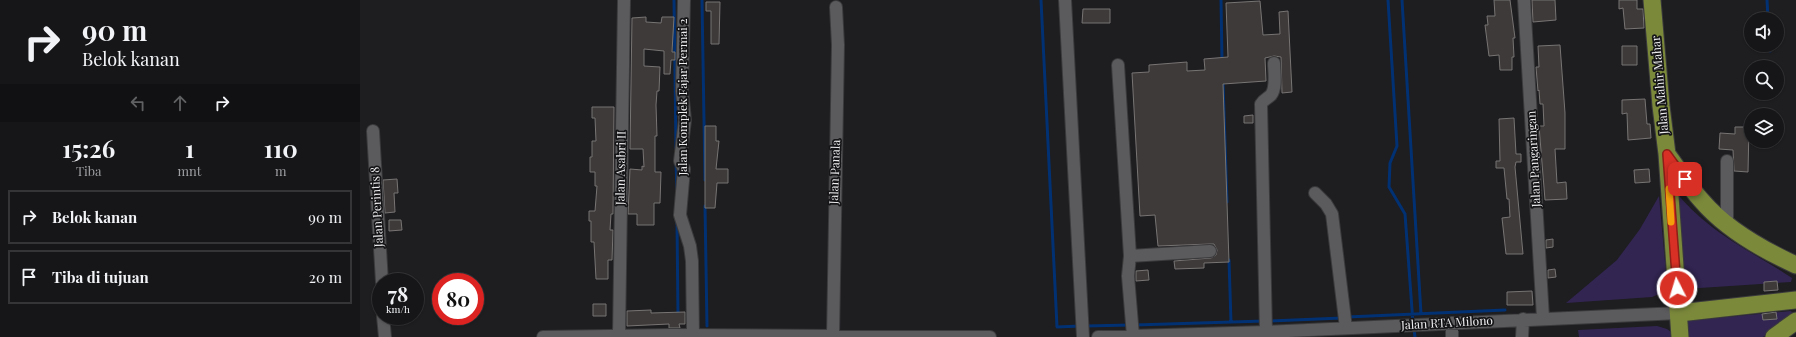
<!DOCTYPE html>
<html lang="id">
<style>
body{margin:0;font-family:"Playfair Display",serif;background:#1f1f21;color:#f1f3f6;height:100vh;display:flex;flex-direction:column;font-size:15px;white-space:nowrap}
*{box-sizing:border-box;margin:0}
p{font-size:13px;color:#9e9fa2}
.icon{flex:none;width:22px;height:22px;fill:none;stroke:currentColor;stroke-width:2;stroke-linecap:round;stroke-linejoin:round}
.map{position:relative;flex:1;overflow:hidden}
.side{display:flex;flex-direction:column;background:#161618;width:360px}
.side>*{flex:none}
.guide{background:#161618;color:#f1f3f6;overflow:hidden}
.controls{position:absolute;left:1384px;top:12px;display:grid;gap:8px}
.controls a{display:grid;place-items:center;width:40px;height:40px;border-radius:50%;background:#161618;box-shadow:0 1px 3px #0004,0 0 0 1px #353537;font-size:20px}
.speed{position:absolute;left:12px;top:273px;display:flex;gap:8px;font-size:20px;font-weight:700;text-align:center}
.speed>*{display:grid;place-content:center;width:52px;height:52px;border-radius:50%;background:#161618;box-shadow:0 1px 3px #0004,0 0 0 1px #353537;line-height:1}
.speed small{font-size:10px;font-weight:400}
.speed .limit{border:6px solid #d22;background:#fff;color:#111}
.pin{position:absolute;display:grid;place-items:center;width:34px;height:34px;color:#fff;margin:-17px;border-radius:8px;box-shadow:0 2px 6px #0006}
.me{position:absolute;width:44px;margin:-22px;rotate:355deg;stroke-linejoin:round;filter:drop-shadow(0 0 3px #0008)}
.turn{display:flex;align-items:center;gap:14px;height:84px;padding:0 16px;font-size:18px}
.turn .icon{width:52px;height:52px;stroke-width:2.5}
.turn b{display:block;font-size:28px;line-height:34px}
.lanes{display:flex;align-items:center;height:38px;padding:0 16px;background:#0003;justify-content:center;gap:20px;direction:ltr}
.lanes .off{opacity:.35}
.eta{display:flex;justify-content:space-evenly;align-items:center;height:68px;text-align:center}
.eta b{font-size:24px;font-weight:700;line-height:28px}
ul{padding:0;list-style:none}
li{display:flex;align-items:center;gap:12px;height:54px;margin:0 8px 6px;padding:0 8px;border:2px solid #353537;border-radius:0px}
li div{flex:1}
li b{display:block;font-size:15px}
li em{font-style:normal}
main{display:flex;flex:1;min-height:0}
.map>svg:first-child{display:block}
.green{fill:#322552}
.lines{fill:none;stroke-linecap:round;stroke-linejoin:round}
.stream{stroke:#023173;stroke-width:3}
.building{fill:#3d3a39;stroke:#777473}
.minor-casing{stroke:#3b3a3c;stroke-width:14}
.highway-casing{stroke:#3b3a3c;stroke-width:19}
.minor{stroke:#5b5b5d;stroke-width:12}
.highway{stroke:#7b893b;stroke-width:17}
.route-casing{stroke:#8d1f18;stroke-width:10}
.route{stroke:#d93025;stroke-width:7}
.slow{stroke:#f59e0b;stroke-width:7}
.labels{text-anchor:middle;stroke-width:3.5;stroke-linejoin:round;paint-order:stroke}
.street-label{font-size:12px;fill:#eeedef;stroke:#151417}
</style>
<main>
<section class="side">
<div class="guide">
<div class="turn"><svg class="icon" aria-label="right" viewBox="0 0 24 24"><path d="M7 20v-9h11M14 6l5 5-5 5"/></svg><div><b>90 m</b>Belok kanan</div></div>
<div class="lanes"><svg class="icon off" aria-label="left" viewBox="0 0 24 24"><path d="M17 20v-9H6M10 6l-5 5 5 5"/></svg><svg class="icon off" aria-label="ahead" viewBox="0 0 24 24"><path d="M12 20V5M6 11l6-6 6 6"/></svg><svg class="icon" aria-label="right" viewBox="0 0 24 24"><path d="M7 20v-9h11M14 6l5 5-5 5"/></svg></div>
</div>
<div class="eta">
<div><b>15:26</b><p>Tiba</p></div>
<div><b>1</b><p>mnt</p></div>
<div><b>110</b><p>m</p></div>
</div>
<ul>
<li><svg class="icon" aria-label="right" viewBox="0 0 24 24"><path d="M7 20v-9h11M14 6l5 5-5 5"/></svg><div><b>Belok kanan</b></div><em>90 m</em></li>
<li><svg class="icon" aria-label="arrive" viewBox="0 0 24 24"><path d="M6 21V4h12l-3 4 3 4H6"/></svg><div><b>Tiba di tujuan</b></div><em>20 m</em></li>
</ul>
</section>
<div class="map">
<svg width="1436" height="337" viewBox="0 0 1436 337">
<rect width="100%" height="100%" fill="#1e1d20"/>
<path class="green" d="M1313,188C1345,231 1388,249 1432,278L1431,282L1324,289Z
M1299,196L1307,284L1304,292L1292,297L1206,303L1257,260L1280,229Z
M1431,311L1433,314L1403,337H1324V321Z
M1297,326L1307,329L1312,333L1313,337H1219L1218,330Z"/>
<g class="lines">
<path class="stream" d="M314,0L316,148
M342,0L345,180
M681,0L697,327L720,326
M861,0L862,60
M1028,0L1037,146L1030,163L1029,187L1045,214L1053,323
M1042,0L1061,314
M1407,0L1408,19
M1409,45L1410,51
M863,82L867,202
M316,164L317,188
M345,206L347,326
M317,222L318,316
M869,260L871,322
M987,317L1145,310
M909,321L982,318
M775,325L904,321
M726,326L770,325
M1054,329L1055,337"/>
</g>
<path class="building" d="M1134,0H1150L1155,38H1153L1154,57H1152V70H1140L1139,55L1129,56L1125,25H1128L1127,16H1135Z
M1172,0H1195L1196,20L1173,22Z
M1259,0H1277V9H1283L1284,28L1265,29L1263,8L1259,9Z
M900,1L903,35L920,34L919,12L928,11L932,92L922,93L921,57L914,56L905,58L906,81L863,84L869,262L844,263V268L815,269L814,261L851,258L856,255L857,250L854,244H850L798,246L795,215L780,216L772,73L789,72V65L827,62V71L845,70L844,59L868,57L866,3Z
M346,2H360L359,44H351V11H346Z
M723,9H750V23H722Z
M286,17V22L301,23L302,17H314L312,52H315V60H311L310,74H304V51L284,49V66L300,67L299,91H297L296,105L297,136H295V172H301L300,203H294V225H277V214H268L270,169L282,170V166L284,167L283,149H270L272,18Z
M1200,45L1205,113V149H1195L1197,183L1206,182L1207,199L1185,200L1179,126H1184L1183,104H1180L1179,90L1178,91L1176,67H1179L1178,46Z
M1262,46H1277V65H1262Z
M1285,99L1287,124H1290L1291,138L1268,140L1267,113L1262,114V100Z
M232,107H254L253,214H251L250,230H253L252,260H248V279H236L234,242H231V221H229V211H235L237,186H235V172H230V157H232V141H236L235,118H232Z
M893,115V123H884V116Z
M1154,118L1156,154H1161V162H1156L1155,167L1163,254H1146L1142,218L1150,217L1149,199H1147L1144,168H1136V161H1140L1139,119Z
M345,126H356V141H359L356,169H368V183H357L355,208H345Z
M1375,127H1389L1388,172L1374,171L1373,150L1359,149L1360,133L1375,134Z
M1289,169L1290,182L1275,183L1274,170Z
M37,179L38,193H34L35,212L25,213L23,180Z
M29,220H41L42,230L29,231Z
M1193,239V247L1186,248V240Z
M1195,269L1196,277L1188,278V270Z
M788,270L789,280L776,281V271Z
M1417,281L1418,290L1404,291V282Z
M1172,291L1173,305H1147V292Z
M233,304H246V316H233Z
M291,310V313L325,312V324H319L320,328H309V324L267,326V311Z
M1416,312L1417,319L1403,320L1402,314Z"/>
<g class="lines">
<g class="minor-casing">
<path id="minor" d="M324,0L322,91L325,120L320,161L324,169L320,215L330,246L332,261L333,335
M705,0L723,337
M1164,0L1183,318
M758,65L770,256
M13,131L22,282
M1367,161V224
M955,193L966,204L972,214L986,328
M23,316L25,337
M906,332L901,104C904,99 907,99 911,95C917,87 914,72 914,63
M259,336L264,0
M773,336L768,276L770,256L850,251
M183,337L312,335L630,337
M473,337L478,45L476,7
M738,337L906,332L1319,313
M1092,337V323
M1162,337L1163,319"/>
</g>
<g class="highway-casing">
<path id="highway" d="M1292,0L1301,106L1307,154L1320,337
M1307,154C1319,170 1329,187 1342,201C1366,229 1403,250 1436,265
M1319,313L1436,300
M1414,337L1436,321"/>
</g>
<use href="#minor" class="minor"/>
<use href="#highway" class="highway"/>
</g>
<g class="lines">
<g class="route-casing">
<path id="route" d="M1317,288L1307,154L1325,179"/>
</g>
<use href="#route" class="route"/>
<path class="slow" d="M1309,189L1311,222"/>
</g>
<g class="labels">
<g class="street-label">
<text transform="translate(1300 85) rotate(-95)" y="4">Jalan Mahir Mahar</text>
<text transform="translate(323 97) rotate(-90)" y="4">Jalan Komplek Fajar Permai 2</text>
<text transform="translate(1174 159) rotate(-93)" y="4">Jalan Pangaringan</text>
<text transform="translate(261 168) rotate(-89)" y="4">Jalan Asabri II</text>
<text transform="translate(475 172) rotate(-88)" y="4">Jalan Panala</text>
<text transform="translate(17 207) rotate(-93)" y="4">Jalan Perintis 8</text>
<text transform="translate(1087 323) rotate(-3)" y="4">Jalan RTA Milono</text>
</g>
</g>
</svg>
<div class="controls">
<a><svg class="icon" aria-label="sound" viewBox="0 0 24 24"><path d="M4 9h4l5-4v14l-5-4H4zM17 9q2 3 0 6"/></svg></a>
<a><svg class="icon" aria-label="search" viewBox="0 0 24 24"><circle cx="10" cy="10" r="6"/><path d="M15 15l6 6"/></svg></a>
<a><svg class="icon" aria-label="layers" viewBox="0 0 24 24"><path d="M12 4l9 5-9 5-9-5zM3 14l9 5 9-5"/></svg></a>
</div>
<div class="speed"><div>78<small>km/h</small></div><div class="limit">80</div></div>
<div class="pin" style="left:1325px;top:179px;background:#d93025"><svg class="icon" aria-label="arrive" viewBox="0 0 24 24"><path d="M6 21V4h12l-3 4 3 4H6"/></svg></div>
<svg class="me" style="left:1317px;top:288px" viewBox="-20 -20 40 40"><circle r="17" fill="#d93025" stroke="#fff" stroke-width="3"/><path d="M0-11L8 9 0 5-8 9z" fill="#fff"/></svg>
</div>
</main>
